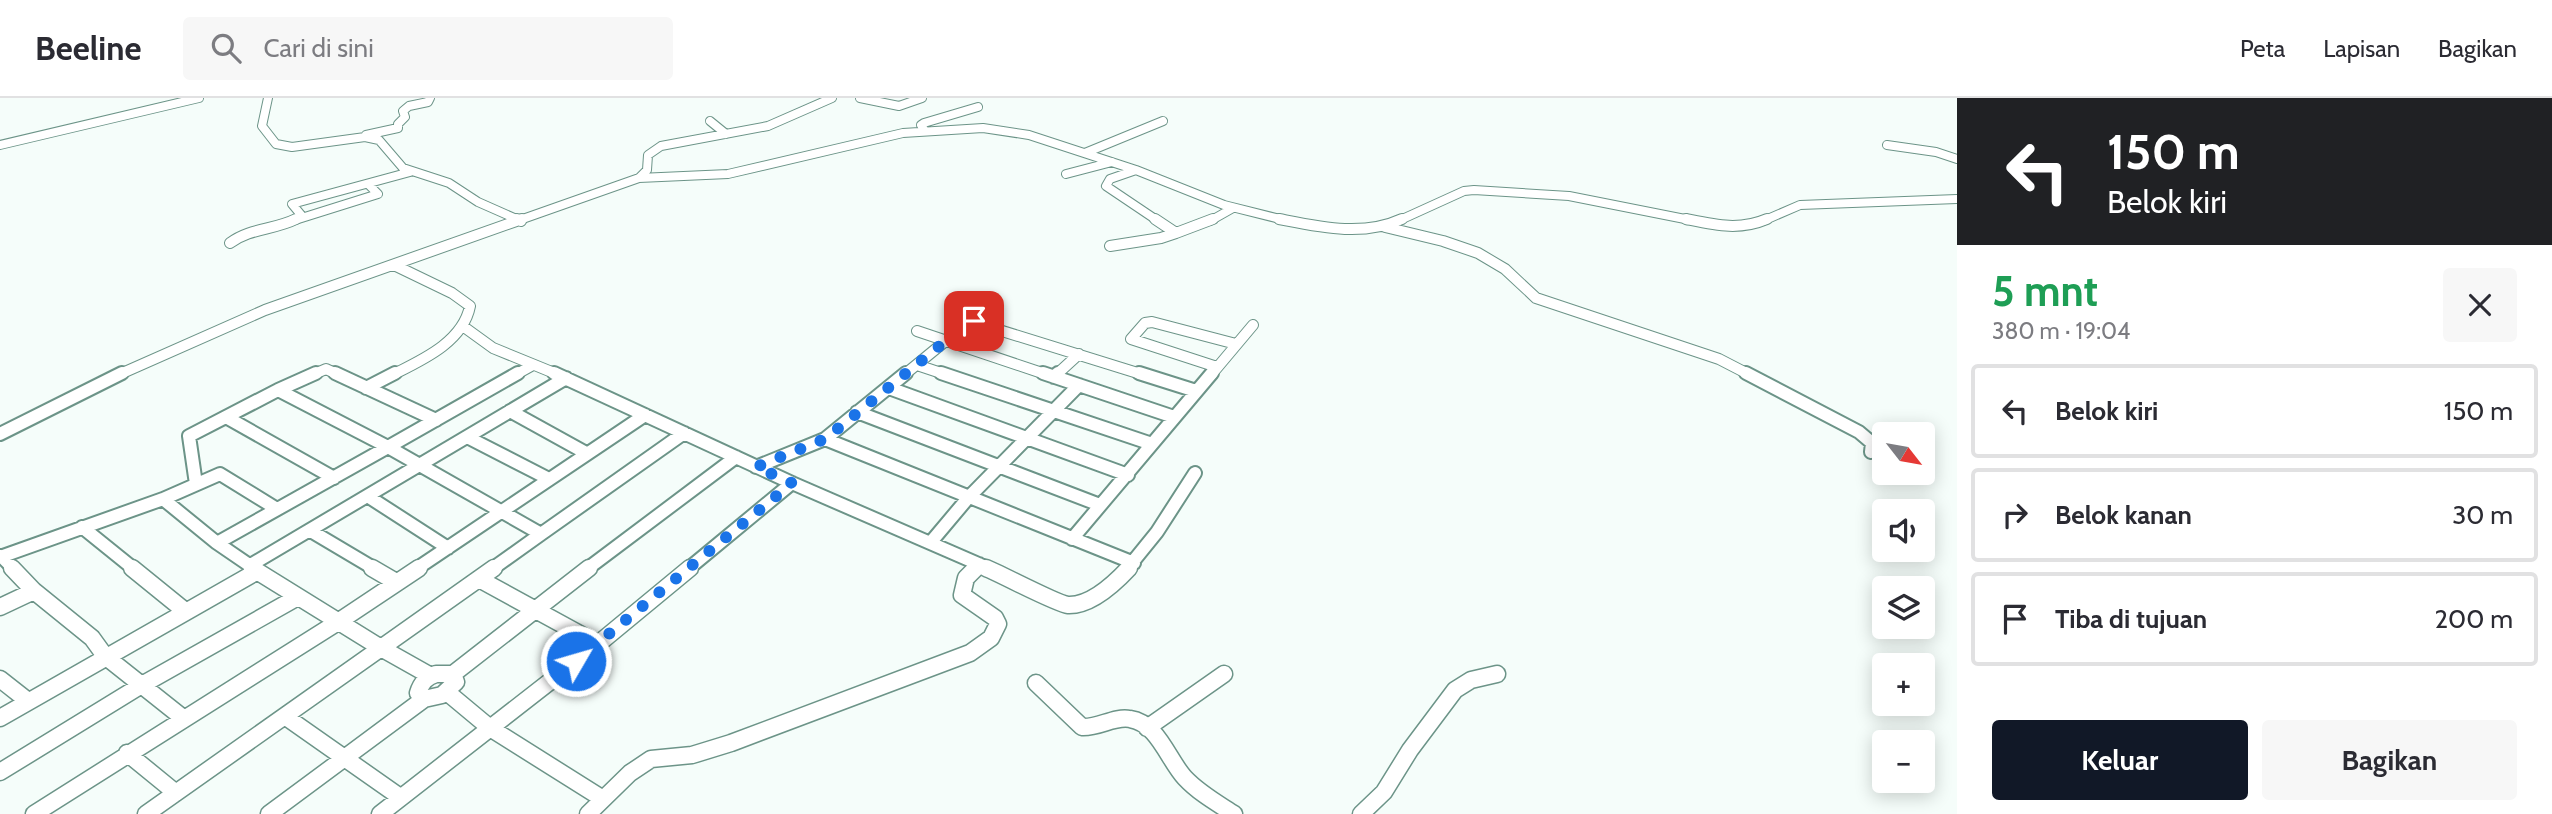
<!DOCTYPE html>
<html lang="id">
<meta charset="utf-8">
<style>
body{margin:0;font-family:Cabin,sans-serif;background:#f7f7f7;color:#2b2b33;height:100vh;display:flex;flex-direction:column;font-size:26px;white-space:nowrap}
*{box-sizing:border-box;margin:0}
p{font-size:23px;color:#7c7c81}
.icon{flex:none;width:38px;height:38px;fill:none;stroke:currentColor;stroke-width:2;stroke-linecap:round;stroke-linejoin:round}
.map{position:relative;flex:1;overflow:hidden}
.side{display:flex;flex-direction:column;background:#fff;width:595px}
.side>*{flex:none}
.top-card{background:#202124;color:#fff;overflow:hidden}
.needle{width:46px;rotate:121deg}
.buttons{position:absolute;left:1872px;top:324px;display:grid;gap:14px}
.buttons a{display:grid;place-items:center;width:63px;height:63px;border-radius:7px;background:#fff;box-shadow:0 4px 18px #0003;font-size:35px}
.pin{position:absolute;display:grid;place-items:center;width:60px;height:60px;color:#fff;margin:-30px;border-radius:14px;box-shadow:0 4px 10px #0006}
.me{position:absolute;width:77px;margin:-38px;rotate:52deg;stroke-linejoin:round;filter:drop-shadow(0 0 5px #0008)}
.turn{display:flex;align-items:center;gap:24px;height:147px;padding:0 35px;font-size:32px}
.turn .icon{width:91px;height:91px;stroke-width:2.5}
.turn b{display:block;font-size:49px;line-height:60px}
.round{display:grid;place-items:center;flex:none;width:74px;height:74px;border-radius:7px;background:#f7f7f7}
.head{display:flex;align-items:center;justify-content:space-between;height:119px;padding:0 35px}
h1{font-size:42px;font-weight:700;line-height:52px;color:#1e9e55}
.cta{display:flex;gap:14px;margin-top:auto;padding:14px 35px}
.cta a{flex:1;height:80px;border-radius:7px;background:#111827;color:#fff;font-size:28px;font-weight:700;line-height:80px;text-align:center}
.cta a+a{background:#f7f7f7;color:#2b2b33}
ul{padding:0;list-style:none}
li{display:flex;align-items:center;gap:21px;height:94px;margin:0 14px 10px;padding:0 21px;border:4px solid #e1e1e2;border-radius:7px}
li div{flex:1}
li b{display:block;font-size:26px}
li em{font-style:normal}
header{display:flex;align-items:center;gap:42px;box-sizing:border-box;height:98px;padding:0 35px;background:#fff;border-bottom:2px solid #e1e1e2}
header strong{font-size:33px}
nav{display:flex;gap:38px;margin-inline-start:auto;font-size:24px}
.search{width:490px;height:63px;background:#f7f7f7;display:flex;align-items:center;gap:18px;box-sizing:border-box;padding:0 24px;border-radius:7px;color:#7c7c81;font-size:26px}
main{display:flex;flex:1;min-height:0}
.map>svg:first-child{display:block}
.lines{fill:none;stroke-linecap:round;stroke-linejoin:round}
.minor-far3-casing{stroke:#6c9488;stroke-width:10}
.minor-far2-casing{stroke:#6c9488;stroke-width:12}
.minor-far1-casing{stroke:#6c9488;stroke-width:16}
.minor-casing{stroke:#6c9488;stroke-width:19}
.minor-far3{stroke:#fff;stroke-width:8}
.minor-far2{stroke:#fff;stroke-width:10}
.minor-far1{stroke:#fff;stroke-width:12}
.minor{stroke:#fff;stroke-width:16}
.route{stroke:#1a73e8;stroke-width:12;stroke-dasharray:0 21.6}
</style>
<header>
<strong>Beeline</strong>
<div class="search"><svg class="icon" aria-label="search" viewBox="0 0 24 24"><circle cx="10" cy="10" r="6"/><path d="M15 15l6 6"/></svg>Cari di sini</div>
<nav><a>Peta</a><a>Lapisan</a><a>Bagikan</a></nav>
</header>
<main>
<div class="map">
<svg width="1957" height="716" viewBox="0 0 1957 716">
<rect width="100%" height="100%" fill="#f5fdfa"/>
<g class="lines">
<g class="minor-far3-casing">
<path id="minor-far3" d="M268,0L262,28L276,46L292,49L365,39L379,42L403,70L449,85L478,104L521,123
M860,0L899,8L922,0
M710,23L726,36
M925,33L921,27L924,25L978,9
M366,37L398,30V26L405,19L403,13L409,8L428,4L430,0
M0,47L199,0
M1887,47L1936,54L1957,61
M1085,55L1163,23
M1136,72L1110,81L1106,88L1158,123
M1066,76L1112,64
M639,80L728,76L903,35L983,30L1029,37L1136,72L1224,107L1288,123
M302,118L292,106L410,74
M292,123L378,96L368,86
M517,123L639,80L647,72L648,57L661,48L768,28L832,0
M1210,123L1233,110
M1398,123L1464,93L1474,92L1569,98L1695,123
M1763,123L1800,107L1957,101"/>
</g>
<g class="minor-far2-casing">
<path id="minor-far2" d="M517,121L521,123
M1279,121C1320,129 1363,139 1402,121
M1686,121C1715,127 1739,133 1767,121
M1385,129L1443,143L1478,155L1505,171L1536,200L1719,261L1750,277
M1176,135L1213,121
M230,145C250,130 274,132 296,121
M1110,148L1161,140L1176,135L1155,121
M464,229L493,250L559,277
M917,233L1048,277
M917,267L947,277
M1217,269L1131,241L1145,225L1152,224L1236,246
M118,277L265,212L522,121
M312,277L326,271L339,277
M392,277C422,262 463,244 470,208L452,195L394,167
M515,277L533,267
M904,277L970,223L1144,277
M1056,277L1079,256
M1211,277L1253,227"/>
</g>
<g class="minor-far1-casing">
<path id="minor-far1" d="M335,275L436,322
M554,275L792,385L990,471
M906,275L825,341L1134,465
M941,275L1152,346
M1043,275L1174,319
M1139,275L1196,293
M1746,275L1859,334L1872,345L1871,354
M1054,279L1058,275
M366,290L395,275
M889,290L1128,377
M278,292L316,275
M510,313L586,355
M857,314L1100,407
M226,319L334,380
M0,336L122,275
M469,340L549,381
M756,369L825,341
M196,386L189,338L278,292L388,349L518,275
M369,399L448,450
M82,429L134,471
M311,433L375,471
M541,436L684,335
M1072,441L1212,275
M931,444L968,400L1079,287
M217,445L163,401L220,376L277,411
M1,458L14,471
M0,459L163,401
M249,468L566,280
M255,471L217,445L388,349L541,436L492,471
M416,471L645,317
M587,471L736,359
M688,471L792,385
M974,471L979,466
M1127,471L1157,434L1195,375"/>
</g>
<g class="minor-casing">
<path id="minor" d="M12,470L34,493L92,540L105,558L183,620
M132,470L185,513
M252,470L381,550
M372,470L396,484
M986,470C1001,476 1057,506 1068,507C1091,508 1115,485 1129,470
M479,481L598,546
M0,509L34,493
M381,550L429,577
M381,550L494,470
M436,576H453L456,584L442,597L424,601L418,595C421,585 426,579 436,576Z
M453,576L589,470
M0,581L28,603
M1036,585L1082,629C1099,630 1114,618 1130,621C1158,625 1168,662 1185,680C1199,695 1217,705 1234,716
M448,595L490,630L603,701
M286,619L400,699
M0,620L256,474
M1147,630L1224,576
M127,655L176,695
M0,674L140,588L296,500
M34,716L338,524L419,470
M146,716L381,550
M269,716L424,601
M380,716L598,546L690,470
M588,716L630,675L651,661L692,657L731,645L970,555L991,540L998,526L995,520L962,497L966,480L976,470
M1361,716L1384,694L1410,652L1455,592L1471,582L1497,576"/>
</g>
<use href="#minor-far3" class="minor-far3"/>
<use href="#minor-far2" class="minor-far2"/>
<use href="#minor-far1" class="minor-far1"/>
<use href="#minor" class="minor"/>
</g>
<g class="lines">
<path class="route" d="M576,563L792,385L756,369L825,341L968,225L974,223"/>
</g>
</svg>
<div class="buttons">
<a><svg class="needle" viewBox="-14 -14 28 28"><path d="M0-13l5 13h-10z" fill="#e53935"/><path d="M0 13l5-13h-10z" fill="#7c7c81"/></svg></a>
<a><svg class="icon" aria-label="sound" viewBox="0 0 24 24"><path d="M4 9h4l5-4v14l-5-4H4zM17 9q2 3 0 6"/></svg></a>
<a><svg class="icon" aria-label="layers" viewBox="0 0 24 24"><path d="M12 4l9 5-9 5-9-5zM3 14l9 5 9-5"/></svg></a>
<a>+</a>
<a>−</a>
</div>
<div class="pin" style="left:974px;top:223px;background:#d93025"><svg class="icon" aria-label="arrive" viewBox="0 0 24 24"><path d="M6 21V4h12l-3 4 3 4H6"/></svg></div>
<svg class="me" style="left:576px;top:563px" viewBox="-20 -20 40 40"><circle r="17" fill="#1a73e8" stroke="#fff" stroke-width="3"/><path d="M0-11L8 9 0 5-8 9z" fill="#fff"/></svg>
</div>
<section class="side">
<div class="top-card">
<div class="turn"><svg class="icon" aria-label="left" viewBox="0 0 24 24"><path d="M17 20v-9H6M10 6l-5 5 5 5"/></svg><div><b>150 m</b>Belok kiri</div></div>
</div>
<div class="head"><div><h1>5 mnt</h1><p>380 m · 19:04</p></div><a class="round"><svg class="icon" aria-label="close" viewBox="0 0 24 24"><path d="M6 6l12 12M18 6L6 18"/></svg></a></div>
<ul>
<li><svg class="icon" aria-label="left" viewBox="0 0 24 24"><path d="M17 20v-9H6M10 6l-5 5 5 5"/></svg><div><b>Belok kiri</b></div><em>150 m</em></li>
<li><svg class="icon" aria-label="right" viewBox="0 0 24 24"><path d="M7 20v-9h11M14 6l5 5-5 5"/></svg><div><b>Belok kanan</b></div><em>30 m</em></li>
<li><svg class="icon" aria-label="arrive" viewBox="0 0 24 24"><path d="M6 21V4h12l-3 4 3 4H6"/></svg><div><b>Tiba di tujuan</b></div><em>200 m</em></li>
</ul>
<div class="cta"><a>Keluar</a><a>Bagikan</a></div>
</section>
</main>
